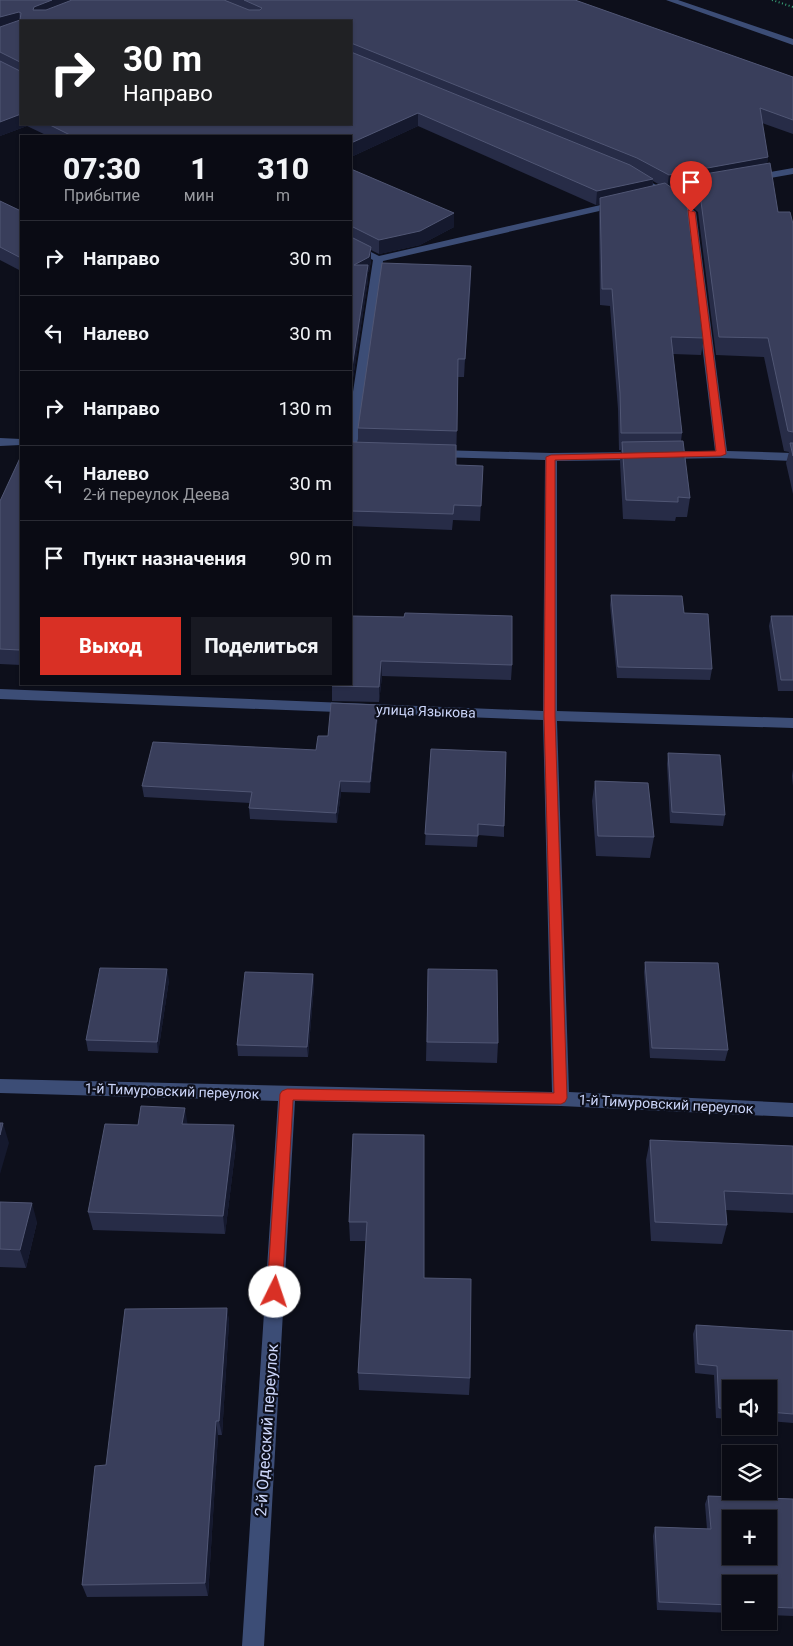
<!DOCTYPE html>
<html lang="ru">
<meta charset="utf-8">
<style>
body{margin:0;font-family:Roboto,sans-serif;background:#181922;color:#f1f3f6;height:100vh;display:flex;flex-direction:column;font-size:19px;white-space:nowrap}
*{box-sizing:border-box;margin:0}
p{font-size:16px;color:#999ba0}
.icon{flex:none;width:28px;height:28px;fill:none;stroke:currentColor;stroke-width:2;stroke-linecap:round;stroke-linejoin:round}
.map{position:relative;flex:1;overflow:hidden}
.sheet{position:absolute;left:20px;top:135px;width:332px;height:550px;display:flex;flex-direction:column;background:#0a0b14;border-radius:0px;box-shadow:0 1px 4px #0004,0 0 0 1px #2a2b34}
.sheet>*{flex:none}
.top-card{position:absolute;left:20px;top:20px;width:332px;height:105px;border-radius:0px;box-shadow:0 1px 4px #0004,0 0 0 1px #2a2b34;background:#202124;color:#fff;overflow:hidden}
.controls{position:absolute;left:722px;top:1380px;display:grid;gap:10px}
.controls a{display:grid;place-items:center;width:55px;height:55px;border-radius:0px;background:#0a0b14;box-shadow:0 1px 4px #0004,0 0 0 1px #2a2b34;font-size:25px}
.pin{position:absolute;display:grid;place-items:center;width:42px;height:42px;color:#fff;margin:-51px -21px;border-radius:50% 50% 50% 0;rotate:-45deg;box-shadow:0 0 5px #0007}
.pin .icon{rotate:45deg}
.me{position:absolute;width:55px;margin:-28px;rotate:4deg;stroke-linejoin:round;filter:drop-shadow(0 0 4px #0008)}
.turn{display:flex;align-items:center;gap:18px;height:105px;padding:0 20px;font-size:22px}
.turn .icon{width:65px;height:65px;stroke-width:2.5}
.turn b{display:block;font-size:35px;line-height:42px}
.eta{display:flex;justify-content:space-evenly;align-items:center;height:85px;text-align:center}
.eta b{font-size:30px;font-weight:800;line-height:35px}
.cta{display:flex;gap:10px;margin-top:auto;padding:10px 20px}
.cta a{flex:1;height:58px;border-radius:0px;background:#d93025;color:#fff;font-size:20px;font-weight:800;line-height:58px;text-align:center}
.cta a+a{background:#181922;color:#f1f3f6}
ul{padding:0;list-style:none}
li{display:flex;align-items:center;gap:15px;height:75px;padding:0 20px;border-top:1px solid #2a2b34}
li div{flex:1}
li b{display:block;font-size:19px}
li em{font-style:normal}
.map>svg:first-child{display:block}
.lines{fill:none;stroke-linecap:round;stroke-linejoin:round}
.path{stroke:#38a278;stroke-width:2;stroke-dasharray:1 2.5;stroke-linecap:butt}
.minor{fill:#3c4d76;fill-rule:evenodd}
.wall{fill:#272c47;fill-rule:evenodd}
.shaded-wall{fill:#15192e}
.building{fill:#393e5b;stroke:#505674;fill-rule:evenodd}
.route{fill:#d93025;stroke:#8d1f18}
.labels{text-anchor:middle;stroke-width:4.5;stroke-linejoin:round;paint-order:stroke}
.street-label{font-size:14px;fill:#ccd6fa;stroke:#0d0f1b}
.near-street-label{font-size:16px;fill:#ccd6fa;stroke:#0d0f1b}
</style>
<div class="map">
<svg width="793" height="1646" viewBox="0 0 793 1646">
<rect width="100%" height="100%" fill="#0d0f1b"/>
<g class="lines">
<path class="path" d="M772,0L793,7"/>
<path class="minor" d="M666,0H678L793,39V45Z
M793,168V174L753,181L748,178L753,175Z
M634,173L669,192L696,212L727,451L793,453V461L721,458L665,459L659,455L665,451H715L686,213L663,196L631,178V174Z
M618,201L621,202V206L383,261L357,446L351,449V405L373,260L351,249V242L379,256Z
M0,438L21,439V445L0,446Z
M438,450L551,453L640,452L646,456L640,460L557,461V711L793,718V728L557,721L569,1092L793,1103V1117L561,1106L295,1101L264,1646H242L278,1101L0,1093V1079L552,1092L543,720L0,699V689L543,711L545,460L434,457L432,454L434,451Z"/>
</g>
<path class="wall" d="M0,0H575L793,77V134L762,123L768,157L767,163L778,212L793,224V494L786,463L789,452L784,451L764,357L716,355L698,212L687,203L704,338L701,355L673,354L682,433L681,441L690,498L687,517H676L675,521L623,519L620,461L621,450H619L618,409L610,306L600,305L599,214L600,204L596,205L418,126L351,157V136H48L27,126L0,136ZM21,21H351V124H21ZM653,181L660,185L653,186ZM680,187L679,193L672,188Z
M351,169L454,227L420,245L379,254L371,250V261L369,271L368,272V280L351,391Z
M0,201L21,211V271L0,260Z
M471,266L464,377H458L456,465L483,466L480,521L453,520L452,530L351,526V442H358V428Z
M21,458V665L0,664V501Z
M611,595L684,613L712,669L710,680L617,678L610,605Z
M351,616L512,665L511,680L382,676L379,702L332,701V684Z
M771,616H793V691H778L769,626Z
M378,715L370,793L341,792L337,823L250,819L249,808L250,803L144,797L142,786L316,750L328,736Z
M431,749L504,826V837L478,835L477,847L425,845Z
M668,753L725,815L723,826L670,823L667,764Z
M793,769V786L792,776Z
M595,781L654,837L650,858L596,856L592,801Z
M645,962L728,1050L725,1061L650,1058L644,972Z
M428,969L498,1043L497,1063L426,1061Z
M313,974L314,985L308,1057L238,1056L237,1045Z
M169,980L158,1053L88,1051L86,1040Z
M187,1124L236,1145L225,1234L93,1230L88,1212L138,1125Z
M353,1134L424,1278L470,1378L469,1395L359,1390L358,1373L366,1241H350L349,1222Z
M650,1140L793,1146V1213L726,1210L727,1225L722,1244L651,1241L646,1160Z
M0,1202L37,1222L26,1268L0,1267Z
M227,1308L229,1322L222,1435H218L208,1596L87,1597L82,1585L106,1465Z
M696,1325L793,1331V1423L769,1421V1389H731V1419L716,1418L714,1375L695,1373L693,1334Z
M708,1496L793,1499V1616L769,1615V1584H731V1613L657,1610L653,1536L655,1527L707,1529L705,1504Z"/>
<path class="shaded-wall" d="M52,0H87L35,19L33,10L34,7Z
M19,12L20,24L0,30V17Z
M418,113V126L351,157V143Z
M21,114V124H27V126L0,136V122Z
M768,157L766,171L681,178L680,187L667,189L669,175Z
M653,179L652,192L600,198V204L596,205L597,191Z
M454,213V227L420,245L379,254V240Z
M371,247V261L369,271L368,272V280L351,391L354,265Z
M471,266V284L464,377L465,359Z
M21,645V660L19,650Z
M381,661L382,676L379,702V687Z
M378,705V715L370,793V782Z
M340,781L341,792L337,823L336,813Z
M167,969L169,980L158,1053L157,1042Z
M313,974L314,985L308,1057L307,1047Z
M185,1108L188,1127L182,1124Z
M3,1123L9,1143L0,1174V1135Z
M234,1125L236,1145L225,1234L223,1216Z
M32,1203L37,1222L26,1268L20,1250Z
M227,1308L229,1322L222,1435L219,1421Z
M216,1421L218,1435L208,1596L205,1583Z"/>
<path class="building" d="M0,0H52L34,7L33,10H46L72,0H224L249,10H260L262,8L244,0H575L793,77V120L760,108L768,157L669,175L637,158L351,43V21H21V114L0,122V61L20,71V62L0,52V27L20,20L21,13L19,12L0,17Z
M351,52L630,165L653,179L597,191L418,113L351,143V136H72L48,124H351Z
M770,163L778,212H790L793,224V432L788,431L768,338L719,337L700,194L681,178Z
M351,169L454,213L420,231L379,240L351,226Z
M665,183L686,198L704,338L671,337L682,433H621L620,393L612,289H602L600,198Z
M0,201L21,211V258L0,247Z
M351,237L371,247L369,257L354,265H368L351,374Z
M382,263L471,266L465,359H458L457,431L358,428Z
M683,441L690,498L678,497V502L626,500L622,442Z
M351,442L456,445V465L483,466L481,506L454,505L453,514L351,511Z
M790,443H793V456Z
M20,458H21V645L19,650L0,649V501Z
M611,595L682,596L684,613L708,614L712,669L618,667Z
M405,613L512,616V665L381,661L379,687L332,686V684H351V616L404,617Z
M771,616H793V680H781Z
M331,703L378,705L370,782L340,781L336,813L249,808L252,792L142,786L153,742L316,750L318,736H328Z
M431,749L506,752L504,826L478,824V836L425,834Z
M668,753L720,755L725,815L672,812Z
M595,781L648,783L654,837L598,836Z
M645,962L718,963L728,1050L652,1048Z
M100,968L167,969L157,1042L86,1040Z
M428,969L497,970L498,1043L427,1042Z
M245,972L313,974L307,1047L237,1045Z
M141,1106L185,1108L182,1124L234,1125L223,1216L88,1212L105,1124L138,1125Z
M0,1123H3L0,1135Z
M353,1134L424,1135V1278L471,1279L470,1378L358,1373L367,1222H349Z
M650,1140L793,1146V1194L724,1191L727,1225L655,1222Z
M0,1202L32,1203L20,1250L0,1249Z
M227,1308L219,1421H216L205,1583L82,1585L95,1466L106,1465L125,1309Z
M696,1325L793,1331V1414L769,1412V1389H731V1409L719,1408L717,1366L698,1364Z
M708,1496L793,1499V1608L769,1607V1584H731V1605L659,1602L655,1527L711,1529ZM731,1519H769V1556H731Z"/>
<path class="route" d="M688,210L695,212L726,454L721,456L555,460V716L567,1098L565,1102L561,1104L293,1100L282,1292L280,1296L275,1298L270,1296L267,1292L280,1094L282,1091L287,1089L554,1093L544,716L546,457L551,455L716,451Z"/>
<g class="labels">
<g class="street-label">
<text transform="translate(426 711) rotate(2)" y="5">улица Языкова</text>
<text transform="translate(172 1091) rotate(2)" y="5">1-й Тимуровский переулок</text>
<text transform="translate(666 1104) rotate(3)" y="5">1-й Тимуровский переулок</text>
</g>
<g class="near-street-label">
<text transform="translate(266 1430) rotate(-86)" y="6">2-й Одесский переулок</text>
</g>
</g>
</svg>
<div class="controls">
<a><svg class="icon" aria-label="sound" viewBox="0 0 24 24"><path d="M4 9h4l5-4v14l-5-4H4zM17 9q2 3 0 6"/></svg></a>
<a><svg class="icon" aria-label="layers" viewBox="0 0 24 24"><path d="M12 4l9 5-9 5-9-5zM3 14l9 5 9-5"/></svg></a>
<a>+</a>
<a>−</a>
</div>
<div class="pin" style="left:691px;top:212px;background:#d93025"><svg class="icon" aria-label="arrive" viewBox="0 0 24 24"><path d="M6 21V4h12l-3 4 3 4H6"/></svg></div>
<svg class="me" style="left:275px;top:1292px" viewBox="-20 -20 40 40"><circle r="19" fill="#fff"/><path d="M0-13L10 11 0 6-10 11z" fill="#d93025"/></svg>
<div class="top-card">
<div class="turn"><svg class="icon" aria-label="right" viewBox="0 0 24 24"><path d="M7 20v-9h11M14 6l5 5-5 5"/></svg><div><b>30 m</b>Направо</div></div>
</div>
<section class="sheet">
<div class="eta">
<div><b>07:30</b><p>Прибытие</p></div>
<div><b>1</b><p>мин</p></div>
<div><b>310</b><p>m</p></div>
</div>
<ul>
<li><svg class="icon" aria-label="right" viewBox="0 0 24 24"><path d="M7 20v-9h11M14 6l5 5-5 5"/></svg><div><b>Направо</b></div><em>30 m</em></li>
<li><svg class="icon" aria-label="left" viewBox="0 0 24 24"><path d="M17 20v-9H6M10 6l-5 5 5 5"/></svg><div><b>Налево</b></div><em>30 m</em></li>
<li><svg class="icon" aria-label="right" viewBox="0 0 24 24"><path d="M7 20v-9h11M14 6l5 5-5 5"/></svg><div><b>Направо</b></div><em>130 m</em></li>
<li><svg class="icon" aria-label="left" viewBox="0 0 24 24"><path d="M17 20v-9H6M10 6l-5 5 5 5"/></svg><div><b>Налево</b><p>2-й переулок Деева</p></div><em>30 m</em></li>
<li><svg class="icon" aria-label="arrive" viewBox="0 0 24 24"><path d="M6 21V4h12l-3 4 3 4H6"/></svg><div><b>Пункт назначения</b></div><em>90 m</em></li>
</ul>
<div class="cta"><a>Выход</a><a>Поделиться</a></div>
</section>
</div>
